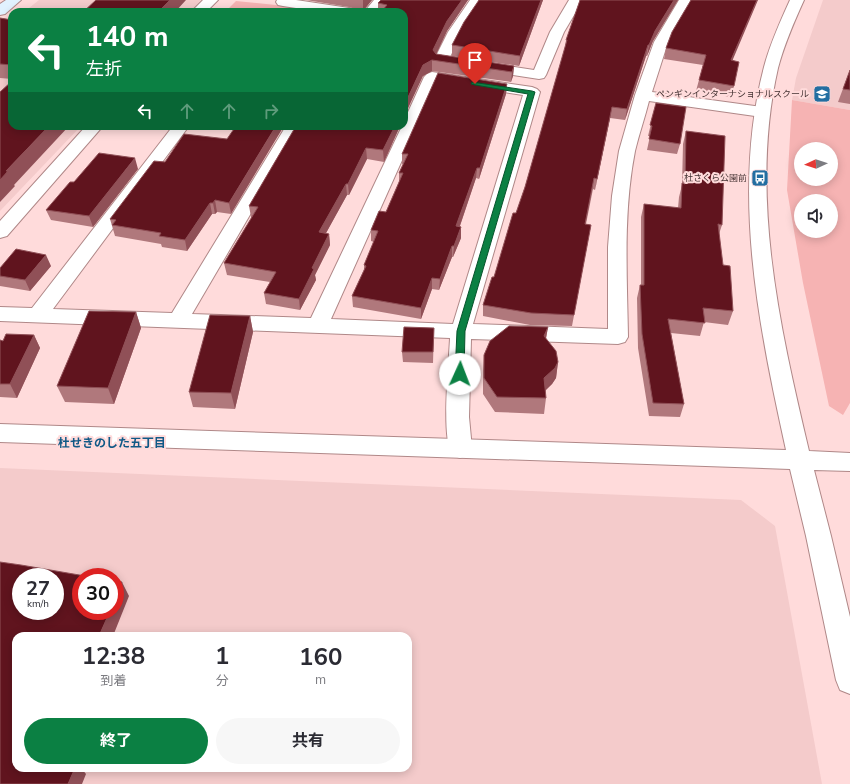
<!DOCTYPE html>
<html lang="ja">
<meta charset="utf-8">
<style>
body{margin:0;font-family:"Nunito Sans","Noto Sans JP",sans-serif;background:#f7f7f7;color:#2b2b33;height:100vh;display:flex;flex-direction:column;font-size:15px;white-space:nowrap}
*{box-sizing:border-box;margin:0}
p{font-size:13px;color:#7c7c81}
.icon{flex:none;width:22px;height:22px;fill:none;stroke:currentColor;stroke-width:2;stroke-linecap:round;stroke-linejoin:round}
.map{position:relative;flex:1;overflow:hidden}
.side{position:absolute;left:12px;top:632px;width:400px;height:140px;display:flex;flex-direction:column;background:#fff;border-radius:12px;box-shadow:0 2px 10px #0003}
.side>*{flex:none}
.top-card{position:absolute;left:8px;top:8px;width:400px;height:122px;border-radius:12px;box-shadow:0 2px 10px #0003;background:#0b8043;color:#fff;overflow:hidden}
.needle{width:26px;rotate:267deg}
.tools{position:absolute;left:794px;top:142px;display:grid;gap:8px}
.tools a{display:grid;place-items:center;width:44px;height:44px;border-radius:50%;background:#fff;box-shadow:0 2px 10px #0003;font-size:20px}
.speed{position:absolute;left:12px;top:568px;display:flex;gap:8px;font-size:20px;font-weight:700;text-align:center}
.speed>*{display:grid;place-content:center;width:52px;height:52px;border-radius:50%;background:#fff;box-shadow:0 2px 10px #0003;line-height:1}
.speed small{font-size:10px;font-weight:400}
.speed .limit{border:6px solid #d22;background:#fff;color:#111}
.pin{position:absolute;display:grid;place-items:center;width:34px;height:34px;color:#fff;margin:-41px -17px;border-radius:50% 50% 50% 0;rotate:-45deg;box-shadow:0 0 4px #0007}
.pin .icon{rotate:45deg}
.me{position:absolute;width:44px;margin:-22px;rotate:2deg;stroke-linejoin:round;filter:drop-shadow(0 0 3px #0008)}
.turn{display:flex;align-items:center;gap:14px;height:84px;padding:0 12px;font-size:18px}
.turn .icon{width:52px;height:52px;stroke-width:2.5}
.turn b{display:block;font-size:28px;line-height:34px}
.lanes{display:flex;align-items:center;height:38px;padding:0 12px;background:#0003;justify-content:center;gap:20px;direction:ltr}
.lanes .off{opacity:.35}
.eta{display:flex;justify-content:space-evenly;align-items:center;height:68px;text-align:center}
.eta b{font-size:24px;font-weight:700;line-height:28px}
.primary-button{display:flex;gap:8px;margin-top:auto;padding:8px 12px}
.primary-button a{flex:1;height:46px;border-radius:24px;background:#0b8043;color:#fff;font-size:16px;font-weight:700;line-height:46px;text-align:center}
.primary-button a+a{background:#f7f7f7;color:#2b2b33}
.map>svg:first-child{display:block}
.built{fill:#f4cbcb;fill-rule:evenodd}
.green{fill:#f6b3b3;fill-rule:evenodd}
.lines{fill:none;stroke-linecap:round;stroke-linejoin:round}
.minor-casing{stroke:#b08888;stroke-width:2}
.tertiary-casing{stroke:#b08888;stroke-width:2}
.secondary-casing{stroke:#b08888;stroke-width:2}
.minor{fill:#fff;fill-rule:evenodd}
.tertiary{fill:#fff;fill-rule:evenodd}
.secondary{fill:#e1f1fe;fill-rule:evenodd}
.wall{fill:#b0787c}
.shaded-wall{fill:#905057}
.building{fill:#60141e;stroke:#905057;fill-rule:evenodd}
.route{fill:#0b8043;stroke:#07532c}
.labels{text-anchor:middle;stroke-width:4;stroke-linejoin:round;paint-order:stroke}
.far-poi-label{font-size:9px;fill:#423131;stroke:#ffdbdb;text-anchor:end}
.neighbourhood-label{font-size:12px;font-weight:bold;fill:#105986;stroke:#ffdbdb}
</style>
<div class="map">
<svg width="850" height="784" viewBox="0 0 850 784">
<rect width="100%" height="100%" fill="#ffdbdb"/>
<path class="built" d="M39,0H201L190,12H24Z
M823,0H850V110L792,100L796,78Z
M12,21V126H81L0,211V31Z
M0,468L741,500L775,526L822,784H0ZM21,577H55V611H21ZM81,577H115V611H81ZM16,636H408V768H16Z"/>
<path class="green" d="M236,1L276,5L322,12H225Z
M792,100L850,110V403L843,415L829,406L803,283L787,190ZM801,149H831V179H801ZM801,201H831V231H801Z"/>
<g class="lines">
<g class="minor-casing">
<path id="minor" d="M277,0H296L349,8L354,9L356,12H322L283,6L278,5L276,2Z
M374,0H388L378,12H364Z
M470,0H484L462,32L450,57L534,70L550,32L569,0H583L564,32L546,75L544,78L539,79L436,63L434,60L448,32Z
M679,0H693L668,42L652,92L762,107L768,109L770,112L768,115L762,117L649,101C645,117 639,134 635,151C623,212 627,275 628,337L625,342L618,344L471,339L469,417L472,449L468,455L460,458L452,455C441,436 449,364 450,338L0,321V307L32,308L173,126H189L53,309L172,313L286,126H302L192,314L311,318L402,126H404V121L424,77L427,74L432,72L532,87L537,89L540,92L473,324L608,329V247L612,196L619,151L635,95L654,42ZM437,82L523,95L453,324L331,319Z"/>
</g>
<g class="tertiary-casing">
<path id="tertiary" d="M203,0H218L206,12H191Z
M790,0H804C794,22 784,45 778,68C749,195 780,328 809,451L850,453V471L814,470L831,536L850,617V694L840,690L836,680L806,536L790,469L0,442V424L786,450C759,327 731,193 764,67C770,44 780,22 790,0Z
M86,126H103L7,236L0,238V221Z"/>
</g>
<g class="secondary-casing">
<path id="secondary" d="M6,0H21L5,14L0,15V4Z"/>
</g>
<use href="#minor" class="minor"/>
<use href="#tertiary" class="tertiary"/>
<use href="#secondary" class="secondary"/>
</g>
<path class="wall" d="M306,0H372L363,11L349,7Z
M381,0H468L447,31L436,54L514,66L513,76L511,82L432,71L423,76L404,12H378V3Z
M479,0H543L519,66L452,56V45Z
M580,0H678L653,41L647,56H646L625,120L610,118L595,190L593,189L586,224L591,225L572,326L530,325L483,316V305L494,277L525,187L565,48L566,40Z
M691,0L733,60L734,86L731,97L696,91L703,65L664,59L666,48Z
M0,18L12,20V79L0,78Z
M850,70V104L838,102Z
M507,84L506,94L479,179L476,178L460,226L461,227V238L453,257H452L439,290L432,289L421,319L353,307L352,296L364,270V265L374,242L371,241V230L386,212L399,182V173L403,164H402V154Z
M656,103L680,144L677,154L647,150L650,136H648Z
M296,126H400L384,162L367,159L349,195H347L326,233L329,234L330,245L315,275L316,280L300,310L266,304L264,293L270,282L227,275L224,263L252,217H251L249,206Z
M686,131L722,225L719,234L723,265L733,311L728,325L704,322L700,336L671,333L684,404L680,417L649,416L638,348L637,298L640,285H641V217L644,204L678,208L679,197L682,185L683,144Z
M227,139L231,214L217,212L215,214H212L187,251L162,247L161,244L115,236L110,219L165,162Z
M138,169L93,227L51,220L46,210L74,182Z
M51,266L30,291L0,286V268Z
M136,312L141,328L114,404L65,402L57,386Z
M250,316L253,332L235,409L193,407L189,392Z
M548,327L546,339L558,362L556,378L552,384L545,390L546,398L544,414L495,412L483,394V371L484,355Z
M434,328L433,363L403,362L402,352Z
M34,335L40,348L17,398L0,397V340L3,341Z"/>
<path class="shaded-wall" d="M170,0H186L175,12H158Z
M363,0H372L363,11Z
M462,0H468L447,31L433,61V50L447,21Z
M541,0H543L519,66L520,56Z
M674,0H678L653,41L647,56L649,45L655,31Z
M757,0H758L728,71L731,60Z
M648,45L646,56L625,120L627,109Z
M432,60V71L423,76L404,117V106L423,65Z
M514,66L513,76L511,82L512,72Z
M507,84L506,94L479,179L480,168Z
M612,107L610,118L595,190L597,179Z
M49,126H69L14,185L15,186L0,202V180L6,171Z
M276,126H284L231,214L229,203Z
M395,126H400L384,162L383,150Z
M366,148L367,159L349,195L348,184Z
M135,158L138,169L93,227L89,216Z
M477,168L476,178L456,237V226Z
M346,184L347,195L320,244L319,232Z
M215,200L217,212L215,214L213,203Z
M210,203L212,214L187,251L185,240Z
M461,227V238L453,257L454,246Z
M329,234L330,245L315,275L316,280L300,310L299,299L312,268Z
M452,246V257L439,290L440,279Z
M46,255L51,266L30,291L25,280Z
M432,278V289L421,319V308Z
M136,312L141,328L114,404L108,388Z
M250,316L253,332L235,409L231,393Z
M548,327L545,343L544,336Z
M34,335L40,348L17,398L10,384Z
M558,362L556,378L552,384L542,394L544,378Z
M122,582L129,596L113,636H99L110,611H115V599Z
M75,768H81L86,774L82,784H68Z"/>
<path class="building" d="M96,0H170L158,12H83Z
M381,0H462L447,21L433,50L436,54L514,66L512,72L432,60L423,65L404,106V12H381L387,5L378,3Z
M479,0H541L520,56L452,45L464,22Z
M580,0H674L655,31L649,45H648L627,109L612,107L597,179L594,178L585,224L591,225L574,315L531,313L483,305L492,277H494L513,213H516L525,187L567,40H566L579,3Z
M691,0H757L731,60L739,62L734,86L699,80L706,55L666,48L672,32Z
M0,18L12,20V65L0,64Z
M850,70V90L843,89Z
M438,73L507,84L480,168H477L456,226L461,227L454,246H452L440,279L432,278L421,308L352,296L366,266L364,265L378,231L371,230L379,211L386,212L403,173H399L408,154H402Z
M12,81V126H49L6,171H8L0,180V92Z
M656,103L686,107L680,144L649,139L652,126L650,125Z
M236,126H276L229,203L215,200L213,203H210L185,240L159,236L161,233L112,225L116,220L110,219L154,161L165,162L184,134L227,139Z
M296,126H395L383,150L366,148L348,184H346L319,232L329,234L312,268L314,269L299,299L264,293L276,272L224,263L258,207L249,206Z
M686,131L725,136L722,225L718,224L723,265L730,266L733,311L703,308L705,323L668,319L684,404L653,403L642,334L640,285H644V204L681,208L682,183L685,184Z
M99,153L135,158L89,216L46,210L70,182H74Z
M16,249L46,255L25,280L0,276V268Z
M89,311L136,312L108,388L57,386Z
M210,315L250,316L231,393L189,392Z
M509,326L548,327L544,336L556,351L558,362L555,368L544,378L546,398L497,397L484,378V355L490,341Z
M404,327L434,328L433,352H402Z
M6,334L34,335L10,384H0V340L3,341Z
M0,562L21,565L91,577H81V611H110L99,636H16V768H75L68,784H0ZM21,577H55V611H21Z
M115,581L122,582L115,599Z"/>
<path class="route" d="M472,82L532,91L535,92L465,331L464,374L460,377L455,374L457,331L528,94L475,85L471,84Z"/>
<defs>
<g id="school-square" transform="scale(0.9)"><rect x="-9" y="-9" width="18" height="18" rx="4" fill="#226ea1" stroke="#ffdbdb"/><path d="M0-5L7-2L0 1L-7-2ZM-4 1L0 2.5L4 1V4Q0 6-4 4Z" fill="#fff"/></g>
<g id="bus-square" transform="scale(0.9)"><rect x="-9" y="-9" width="18" height="18" rx="4" fill="#226ea1" stroke="#ffdbdb"/><path d="M-5-6H5V4H4V6H2V4H-2V6H-4V4H-5ZM-3.5-4V0h7V-4ZM-3.5 1.2v1.5H-2V1.2ZM2 1.2v1.5H3.5V1.2Z" fill="#fff"/></g>
</defs>
<g fill-rule="evenodd">
<use href="#school-square" x="822" y="94"/>
<use href="#bus-square" x="760" y="178"/>
</g>
<g class="labels">
<g class="far-poi-label">
<text x="809" y="97">ペンギンインターナショナルスクール</text>
<text x="747" y="181">杜さくら公園前</text>
</g>
<g class="neighbourhood-label">
<text x="112" y="447">杜せきのした五丁目</text>
</g>
</g>
</svg>
<div class="tools">
<a><svg class="needle" viewBox="-14 -14 28 28"><path d="M0-13l5 13h-10z" fill="#e53935"/><path d="M0 13l5-13h-10z" fill="#7c7c81"/></svg></a>
<a><svg class="icon" aria-label="sound" viewBox="0 0 24 24"><path d="M4 9h4l5-4v14l-5-4H4zM17 9q2 3 0 6"/></svg></a>
</div>
<div class="speed"><div>27<small>km/h</small></div><div class="limit">30</div></div>
<div class="pin" style="left:475px;top:84px;background:#d93025"><svg class="icon" aria-label="arrive" viewBox="0 0 24 24"><path d="M6 21V4h12l-3 4 3 4H6"/></svg></div>
<svg class="me" style="left:460px;top:374px" viewBox="-20 -20 40 40"><circle r="19" fill="#fff"/><path d="M0-13L10 11 0 6-10 11z" fill="#0b8043"/></svg>
<div class="top-card">
<div class="turn"><svg class="icon" aria-label="left" viewBox="0 0 24 24"><path d="M17 20v-9H6M10 6l-5 5 5 5"/></svg><div><b>140 m</b>左折</div></div>
<div class="lanes"><svg class="icon" aria-label="left" viewBox="0 0 24 24"><path d="M17 20v-9H6M10 6l-5 5 5 5"/></svg><svg class="icon off" aria-label="ahead" viewBox="0 0 24 24"><path d="M12 20V5M6 11l6-6 6 6"/></svg><svg class="icon off" aria-label="ahead" viewBox="0 0 24 24"><path d="M12 20V5M6 11l6-6 6 6"/></svg><svg class="icon off" aria-label="right" viewBox="0 0 24 24"><path d="M7 20v-9h11M14 6l5 5-5 5"/></svg></div>
</div>
<section class="side">
<div class="eta">
<div><b>12:38</b><p>到着</p></div>
<div><b>1</b><p>分</p></div>
<div><b>160</b><p>m</p></div>
</div>
<div class="primary-button"><a>終了</a><a>共有</a></div>
</section>
</div>
